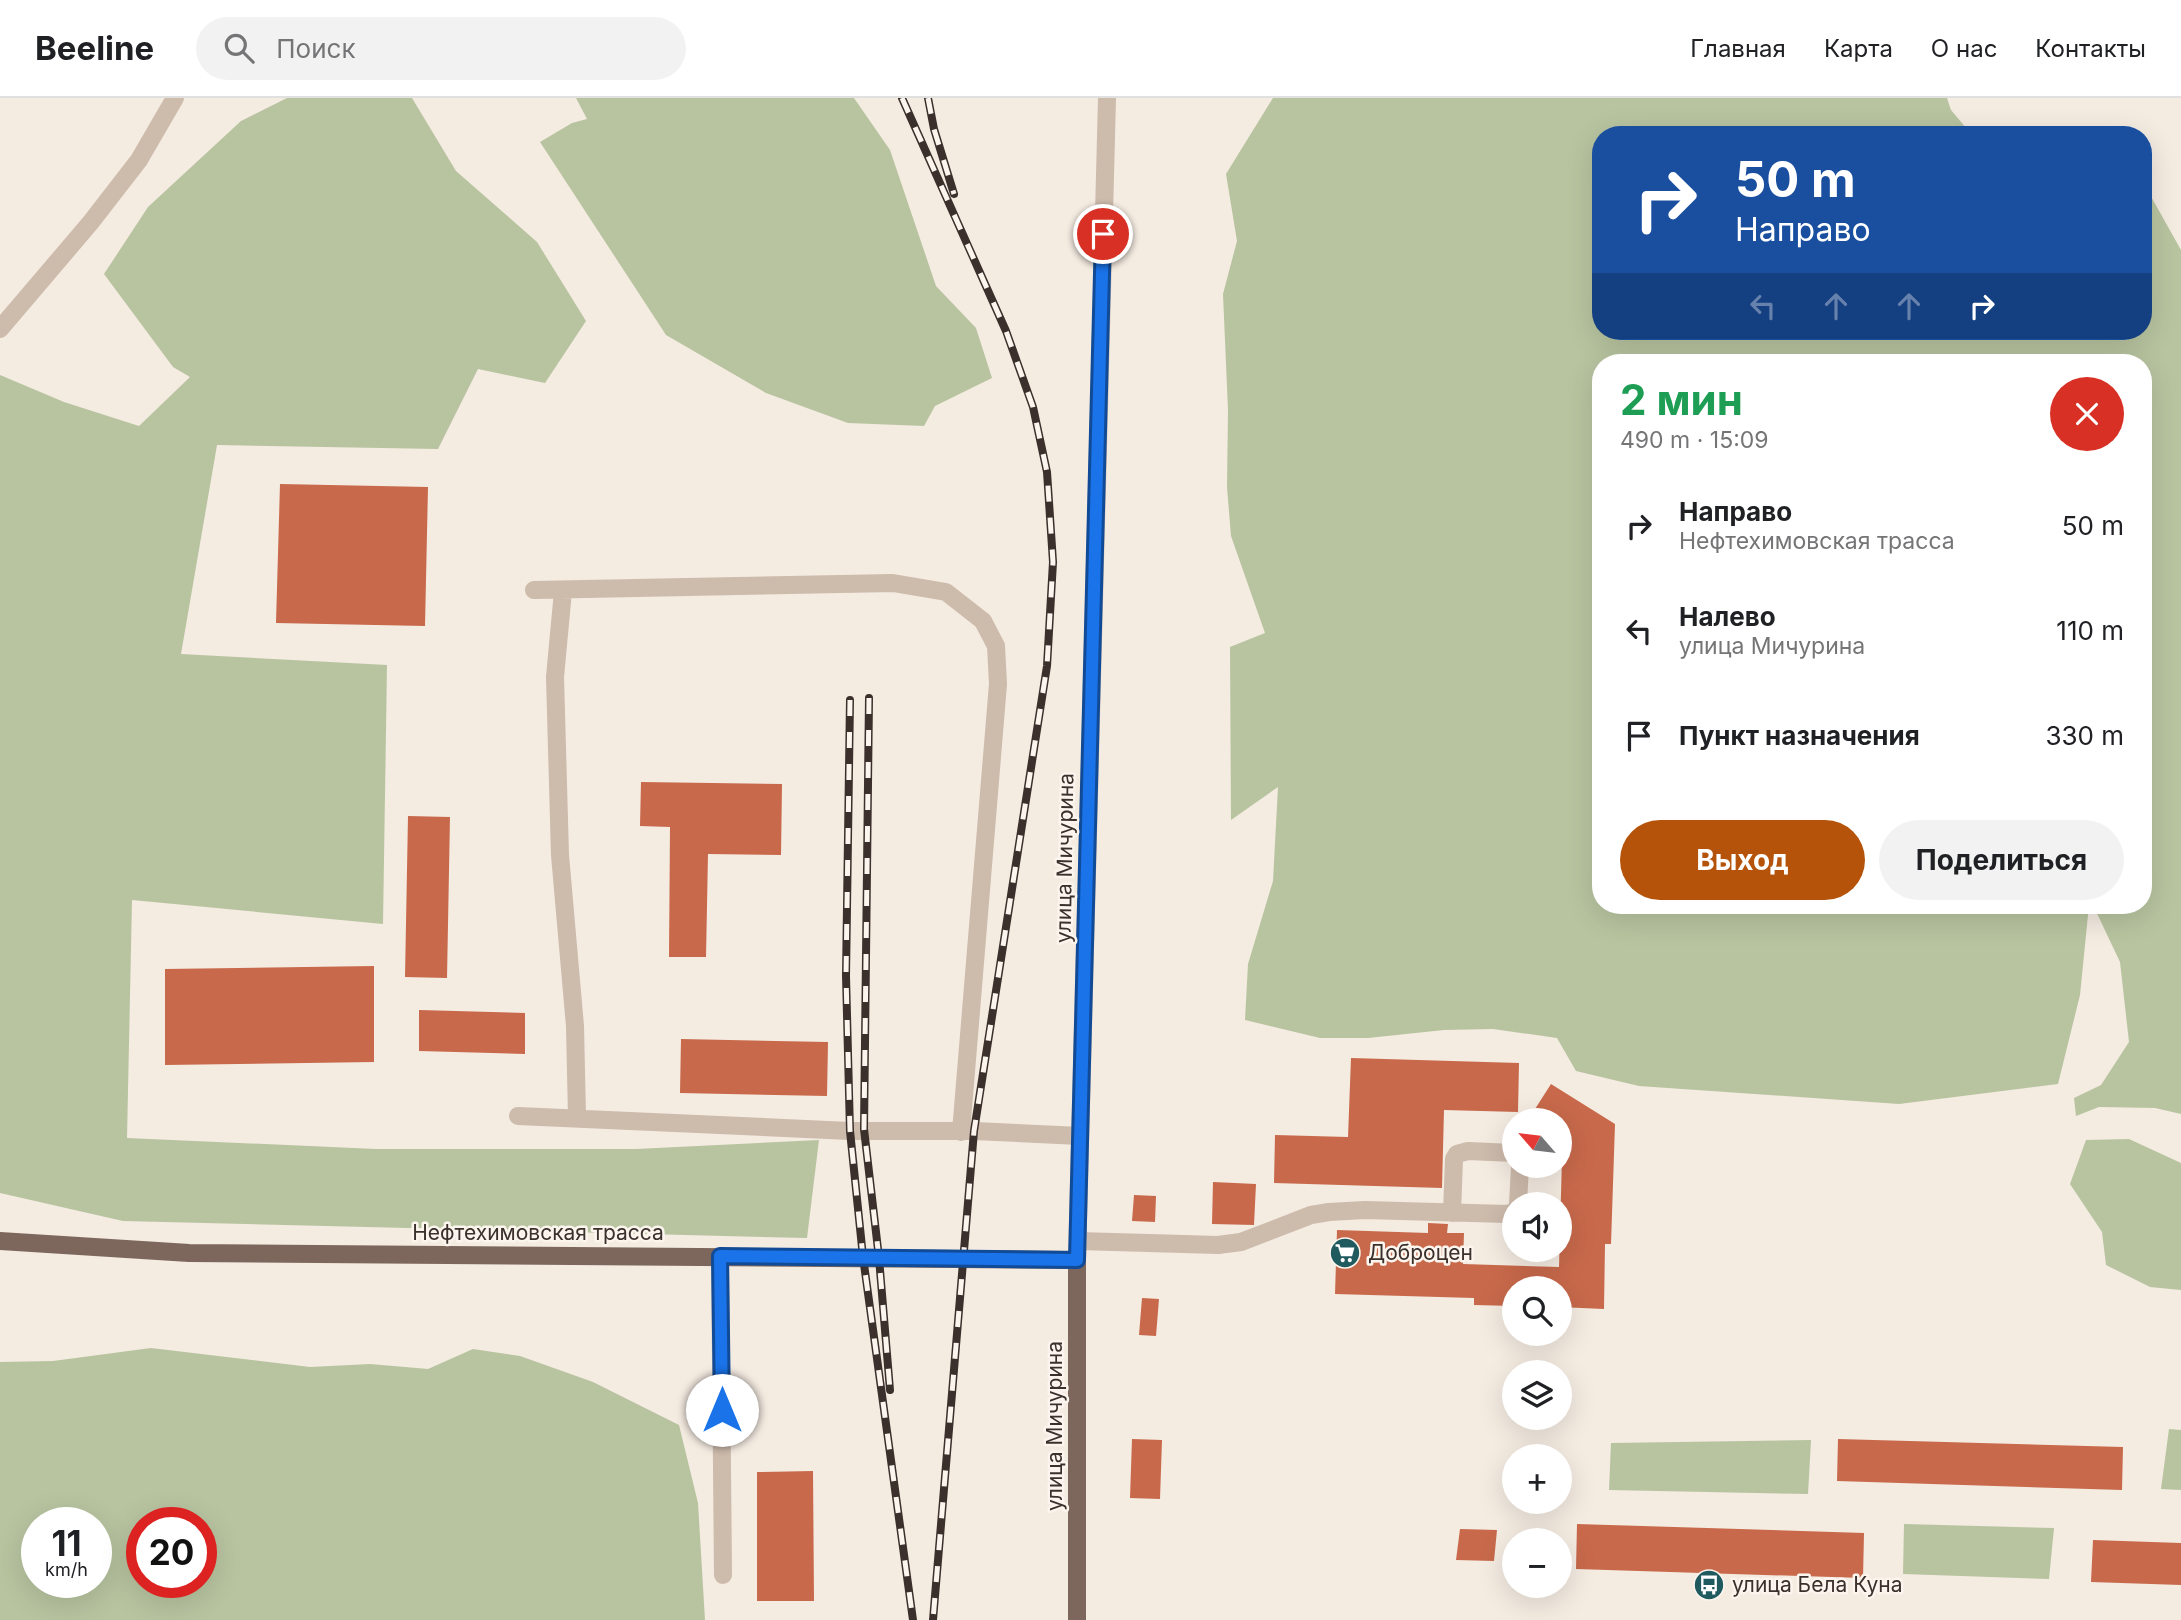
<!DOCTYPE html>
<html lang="ru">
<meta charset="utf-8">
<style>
body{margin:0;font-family:Inter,sans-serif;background:#f2f2f2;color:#202124;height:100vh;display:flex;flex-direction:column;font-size:26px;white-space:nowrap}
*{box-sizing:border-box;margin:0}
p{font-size:23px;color:#757577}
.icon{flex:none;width:38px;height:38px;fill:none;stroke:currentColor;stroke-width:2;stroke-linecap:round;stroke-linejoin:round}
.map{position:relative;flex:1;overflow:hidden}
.details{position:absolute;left:1592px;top:256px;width:560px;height:560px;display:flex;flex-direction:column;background:#fff;border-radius:28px;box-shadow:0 7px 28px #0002}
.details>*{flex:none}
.guide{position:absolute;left:1592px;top:28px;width:560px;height:214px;border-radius:28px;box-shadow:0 7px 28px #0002;background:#1a4fa0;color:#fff;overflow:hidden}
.needle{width:46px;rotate:298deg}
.fabs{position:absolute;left:1502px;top:1010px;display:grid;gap:14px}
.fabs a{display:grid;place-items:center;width:70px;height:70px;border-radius:50%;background:#fff;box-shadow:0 7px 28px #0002;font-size:35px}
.speed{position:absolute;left:21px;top:1409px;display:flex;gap:14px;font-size:35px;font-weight:700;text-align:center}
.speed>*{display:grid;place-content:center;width:91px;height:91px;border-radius:50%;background:#fff;box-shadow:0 7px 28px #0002;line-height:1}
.speed small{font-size:18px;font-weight:400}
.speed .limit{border:10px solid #d22;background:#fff;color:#111}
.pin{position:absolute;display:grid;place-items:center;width:60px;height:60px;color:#fff;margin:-30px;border:4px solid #fff;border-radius:50%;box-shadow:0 2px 7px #0007}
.me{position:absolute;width:77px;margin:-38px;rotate:0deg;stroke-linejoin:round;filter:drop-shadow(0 0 5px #0008)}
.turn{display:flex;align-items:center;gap:24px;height:147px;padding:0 28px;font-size:32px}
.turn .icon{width:91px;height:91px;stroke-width:2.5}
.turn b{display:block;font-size:49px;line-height:60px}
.lanes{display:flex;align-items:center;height:66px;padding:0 28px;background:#0003;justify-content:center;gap:35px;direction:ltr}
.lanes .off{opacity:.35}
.round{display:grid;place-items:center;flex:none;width:74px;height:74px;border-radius:37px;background:#f2f2f2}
.summary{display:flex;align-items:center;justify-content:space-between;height:119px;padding:0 28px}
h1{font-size:42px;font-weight:700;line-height:52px;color:#1e9e55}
.button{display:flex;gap:14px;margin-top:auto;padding:14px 28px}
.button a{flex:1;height:80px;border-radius:42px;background:#b45309;color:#fff;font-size:28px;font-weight:700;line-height:80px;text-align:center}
.button a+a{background:#f2f2f2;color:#202124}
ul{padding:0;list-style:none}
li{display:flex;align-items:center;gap:21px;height:105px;padding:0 28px}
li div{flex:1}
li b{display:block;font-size:26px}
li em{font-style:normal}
header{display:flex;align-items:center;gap:42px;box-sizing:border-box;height:98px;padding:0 35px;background:#fff;border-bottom:2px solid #e0e0e0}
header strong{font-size:33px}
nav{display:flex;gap:38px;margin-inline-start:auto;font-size:24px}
.search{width:490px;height:63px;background:#f2f2f2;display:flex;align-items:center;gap:18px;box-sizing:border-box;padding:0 24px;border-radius:38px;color:#757577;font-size:26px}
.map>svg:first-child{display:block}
.green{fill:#b8c4a0;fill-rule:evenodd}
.building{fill:#c8694b}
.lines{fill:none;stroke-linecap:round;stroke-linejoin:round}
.minor{stroke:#cdbbac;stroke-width:18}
.major{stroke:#7d675c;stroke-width:18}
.rail-casing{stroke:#3b302b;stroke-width:8}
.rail{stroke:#fbf5ee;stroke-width:5;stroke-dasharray:16;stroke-linecap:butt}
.route-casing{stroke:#114b97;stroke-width:18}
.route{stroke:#1a73e8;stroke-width:12}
.labels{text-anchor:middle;stroke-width:5;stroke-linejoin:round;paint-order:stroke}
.street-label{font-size:21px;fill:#3b302b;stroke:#fbf5ee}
.poi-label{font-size:21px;fill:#3b302b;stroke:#fbf5ee;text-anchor:start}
</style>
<header>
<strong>Beeline</strong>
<div class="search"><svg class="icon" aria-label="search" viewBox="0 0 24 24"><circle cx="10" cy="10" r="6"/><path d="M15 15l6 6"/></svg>Поиск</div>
<nav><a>Главная</a><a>Карта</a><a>О нас</a><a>Контакты</a></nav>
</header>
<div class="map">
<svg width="2181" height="1522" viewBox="0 0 2181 1522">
<rect width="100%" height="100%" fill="#f4ebe1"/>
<path class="green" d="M287,0H412L456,73L537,144L586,223L545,285L478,271L438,351L217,347L181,556L387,567L383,826L132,802L127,1040L376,1051H636L819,1042L807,1140L123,1123L0,1095V277L64,304L139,328L190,279L173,269L104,176L148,109L241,23Z
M576,0H854L890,52L936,188L976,230L992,280L935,308L924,328L848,325L766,295L666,237L540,44L572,25L587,21Z
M1273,0H1947L1951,12L1972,37H1601V233H2144V86L2181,152V1016L2155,1010L2099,1009L2076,1018L2074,1000L2101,987L2129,944L2120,864L2093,807H2144V264H1601V807H2089L2080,897L2058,986L1899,1006L1639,988L1576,973L1557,940L1493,931L1444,932L1368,940H1320L1245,922L1248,866L1273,783L1278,689L1231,722L1230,549L1265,535L1231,438L1227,389L1228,312L1223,196L1237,143L1226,76Z
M2129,1041L2181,1065V1192L2150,1189L2106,1167L2102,1134L2070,1086L2086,1042Z
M151,1250L310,1269L370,1266L428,1271L473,1251L520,1258L593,1284L679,1327L698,1405L705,1522H0V1264L53,1263ZM96,1424V1484H37V1424ZM142,1424H201V1484H142Z
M2169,1331L2181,1332V1392L2161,1391Z
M1811,1342L1808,1396L1609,1392L1611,1345Z
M1904,1426L2054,1430L2049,1481L1903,1476Z"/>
<path class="building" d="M280,386L428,389L425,528L276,525Z
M641,684L782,686L781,757L708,756L706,859H669L670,729L640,728Z
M408,718L450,719L447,880L405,879Z
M374,868V964L165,967V871Z
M419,912L525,915V956L419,953Z
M681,941L828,944L827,998L680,995Z
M1351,960L1519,965L1518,1014L1444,1012L1442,1090L1274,1085L1275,1037L1348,1039Z
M1551,986L1615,1026L1611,1146H1605L1604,1211L1559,1209V1190H1514V1208L1474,1207V1200L1335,1196L1337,1132L1428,1135V1125L1448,1126L1447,1135H1464L1463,1166L1559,1169L1562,1060L1559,1058V1022H1528Z
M1213,1084L1256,1086L1254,1127L1212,1126Z
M1134,1097L1156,1098L1155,1124L1132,1123Z
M1142,1200L1159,1201L1156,1238L1139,1237Z
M1132,1341L1162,1342L1160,1401L1130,1400Z
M1838,1341L2123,1349L2122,1392L1837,1383Z
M813,1373L814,1503H757V1374Z
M1577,1426L1864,1435L1863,1480L1576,1471Z
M1460,1431L1497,1432L1494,1463L1456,1462Z
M2093,1442L2181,1445V1487L2091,1484Z"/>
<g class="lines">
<path class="minor" d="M0,231L91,124L139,62L175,0
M534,492L893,485L946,494L983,523L996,548L998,586L961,1034
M563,493L555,579L560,757L575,928L577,1019
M518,1018L850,1033H974L1080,1038
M1518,1106L1520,1068
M1452,1115L1454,1061L1457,1056L1468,1053L1514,1055
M1078,1143L1218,1147L1241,1144L1311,1117L1329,1114L1365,1112L1507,1116L1514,1114
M720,1158L723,1477
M1077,1162L1107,0"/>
<path class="major" d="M0,1143L189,1155L1077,1162V1522"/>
<g class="rail-casing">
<path id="rail" d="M902,0L1006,233L1033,309L1047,374L1053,464L1047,568L974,1033L933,1522
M928,0L934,31L954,96
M869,600L864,1031L879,1160L890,1292
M850,602L846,878L850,1033L863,1159L913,1522"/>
</g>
<use href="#rail" class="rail"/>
</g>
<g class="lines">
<g class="route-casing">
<path id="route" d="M722,1312L720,1158L1077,1162L1103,136"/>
</g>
<use href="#route" class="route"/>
</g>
<defs>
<g id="supermarket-disc" transform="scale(1.575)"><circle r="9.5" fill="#1f5a5e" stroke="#fbf5ee"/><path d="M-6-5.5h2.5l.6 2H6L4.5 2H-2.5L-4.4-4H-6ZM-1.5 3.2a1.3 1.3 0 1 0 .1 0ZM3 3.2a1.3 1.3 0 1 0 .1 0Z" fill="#fff"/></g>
<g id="bus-disc" transform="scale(1.575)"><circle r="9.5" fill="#1f5a5e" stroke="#fbf5ee"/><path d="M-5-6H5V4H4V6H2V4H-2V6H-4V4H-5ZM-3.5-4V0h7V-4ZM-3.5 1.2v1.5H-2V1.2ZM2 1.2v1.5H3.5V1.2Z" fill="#fff"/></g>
</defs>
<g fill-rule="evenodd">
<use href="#supermarket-disc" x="1345" y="1155"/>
<use href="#bus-disc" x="1709" y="1487"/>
</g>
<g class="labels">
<g class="street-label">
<text transform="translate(1065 760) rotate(-89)" y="7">улица Мичурина</text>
<text x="538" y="1142">Нефтехимовская трасса</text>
<text transform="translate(1055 1328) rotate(-90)" y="7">улица Мичурина</text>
</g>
<g class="poi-label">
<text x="1368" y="1162">Доброцен</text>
<text x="1732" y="1494">улица Бела Куна</text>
</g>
</g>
</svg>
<div class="fabs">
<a><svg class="needle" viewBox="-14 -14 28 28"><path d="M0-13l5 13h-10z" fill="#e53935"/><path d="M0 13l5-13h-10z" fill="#757577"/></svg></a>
<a><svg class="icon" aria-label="sound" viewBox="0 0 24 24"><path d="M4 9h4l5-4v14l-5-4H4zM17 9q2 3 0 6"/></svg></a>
<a><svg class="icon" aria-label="search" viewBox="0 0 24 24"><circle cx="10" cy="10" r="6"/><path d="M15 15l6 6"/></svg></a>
<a><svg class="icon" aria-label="layers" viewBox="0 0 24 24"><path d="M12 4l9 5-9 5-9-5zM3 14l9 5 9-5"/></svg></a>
<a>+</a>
<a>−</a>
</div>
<div class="speed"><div>11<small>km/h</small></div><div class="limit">20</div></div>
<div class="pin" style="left:1103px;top:136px;background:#d93025"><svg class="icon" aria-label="arrive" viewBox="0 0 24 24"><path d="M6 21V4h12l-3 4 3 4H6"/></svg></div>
<svg class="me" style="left:722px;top:1312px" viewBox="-20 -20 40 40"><circle r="19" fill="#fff"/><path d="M0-13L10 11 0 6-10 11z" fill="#1a73e8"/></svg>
<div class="guide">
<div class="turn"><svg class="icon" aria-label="right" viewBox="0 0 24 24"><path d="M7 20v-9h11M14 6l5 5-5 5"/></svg><div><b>50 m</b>Направо</div></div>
<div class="lanes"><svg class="icon off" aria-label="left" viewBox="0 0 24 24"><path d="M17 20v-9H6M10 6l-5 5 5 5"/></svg><svg class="icon off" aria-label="ahead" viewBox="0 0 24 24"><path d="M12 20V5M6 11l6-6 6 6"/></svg><svg class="icon off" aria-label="ahead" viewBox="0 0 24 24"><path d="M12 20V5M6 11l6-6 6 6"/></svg><svg class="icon" aria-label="right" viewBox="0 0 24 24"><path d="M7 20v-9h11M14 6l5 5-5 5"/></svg></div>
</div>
<section class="details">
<div class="summary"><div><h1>2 мин</h1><p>490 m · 15:09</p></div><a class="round" style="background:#d93025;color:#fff"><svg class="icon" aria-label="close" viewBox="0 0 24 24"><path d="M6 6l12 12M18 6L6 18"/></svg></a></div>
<ul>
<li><svg class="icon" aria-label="right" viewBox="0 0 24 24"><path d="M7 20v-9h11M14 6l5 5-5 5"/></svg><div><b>Направо</b><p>Нефтехимовская трасса</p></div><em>50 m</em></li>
<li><svg class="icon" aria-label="left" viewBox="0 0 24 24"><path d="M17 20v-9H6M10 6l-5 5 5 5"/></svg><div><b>Налево</b><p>улица Мичурина</p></div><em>110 m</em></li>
<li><svg class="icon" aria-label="arrive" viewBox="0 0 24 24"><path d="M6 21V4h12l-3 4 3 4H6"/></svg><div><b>Пункт назначения</b></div><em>330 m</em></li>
</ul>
<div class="button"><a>Выход</a><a>Поделиться</a></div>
</section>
</div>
